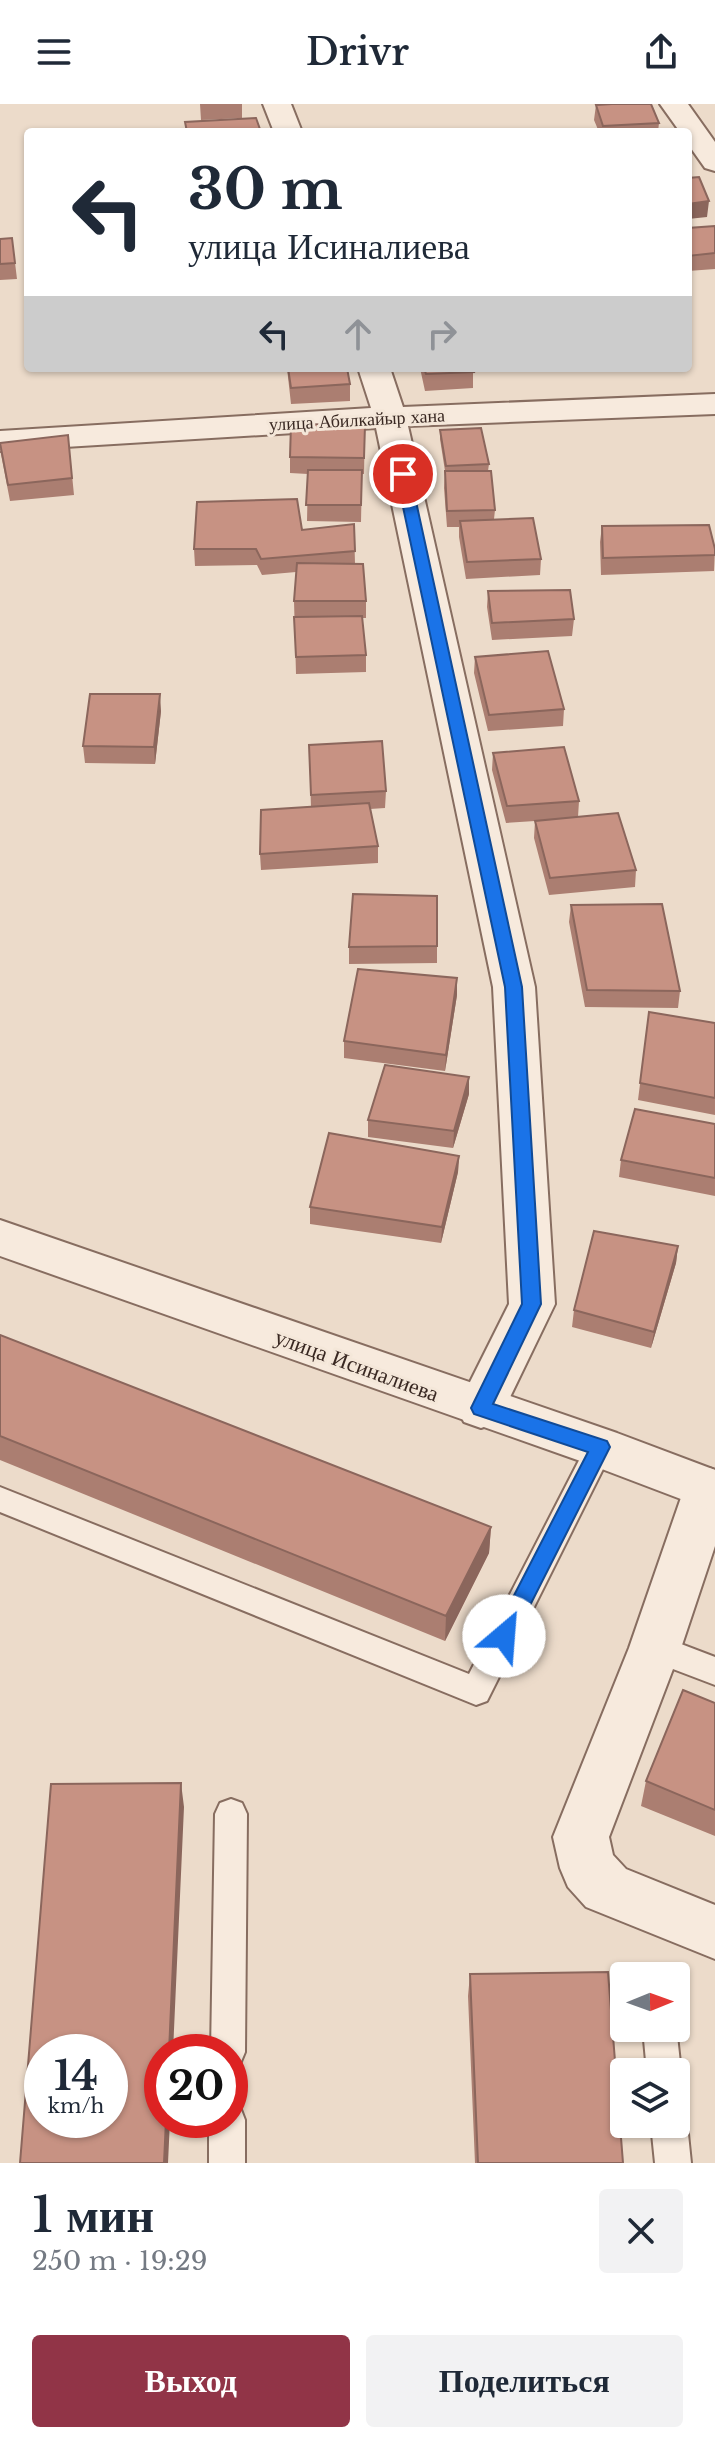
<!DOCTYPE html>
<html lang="ru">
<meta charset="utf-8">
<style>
body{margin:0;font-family:"Libre Baskerville",serif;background:#f2f2f3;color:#1f2937;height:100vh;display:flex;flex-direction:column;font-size:30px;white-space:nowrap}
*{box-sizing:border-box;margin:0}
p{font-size:26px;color:#747a83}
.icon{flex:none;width:44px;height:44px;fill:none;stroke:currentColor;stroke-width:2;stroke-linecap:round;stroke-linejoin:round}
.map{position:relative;height:2059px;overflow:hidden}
.sheet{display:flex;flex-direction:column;background:#fff;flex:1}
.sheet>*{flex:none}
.guide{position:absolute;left:24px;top:24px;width:668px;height:244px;border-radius:8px;box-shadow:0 2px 6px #0004;background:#fff;color:#1f2937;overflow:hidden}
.needle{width:52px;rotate:89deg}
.controls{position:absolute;left:610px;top:1858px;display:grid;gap:16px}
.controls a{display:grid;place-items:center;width:80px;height:80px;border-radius:8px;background:#fff;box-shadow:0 2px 6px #0004;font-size:40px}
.speed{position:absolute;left:24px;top:1930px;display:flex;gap:16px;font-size:40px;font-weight:700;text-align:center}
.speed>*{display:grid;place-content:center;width:104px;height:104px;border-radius:50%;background:#fff;box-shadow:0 2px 6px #0004;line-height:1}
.speed small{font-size:20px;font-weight:400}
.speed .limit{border:12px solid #d22;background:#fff;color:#111}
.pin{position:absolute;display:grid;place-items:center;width:68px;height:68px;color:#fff;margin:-34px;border:4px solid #fff;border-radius:50%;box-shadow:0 2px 8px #0007}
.me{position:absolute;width:88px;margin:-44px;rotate:27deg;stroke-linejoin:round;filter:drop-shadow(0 0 6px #0008)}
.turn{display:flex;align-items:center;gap:28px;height:168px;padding:0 32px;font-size:36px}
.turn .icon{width:104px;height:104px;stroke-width:2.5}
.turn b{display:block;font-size:56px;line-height:68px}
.lanes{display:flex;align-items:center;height:76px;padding:0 32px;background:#0003;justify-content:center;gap:40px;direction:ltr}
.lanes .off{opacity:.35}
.round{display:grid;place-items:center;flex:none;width:84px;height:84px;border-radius:8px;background:#f2f2f3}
.overview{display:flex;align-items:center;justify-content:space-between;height:136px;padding:0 32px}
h1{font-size:48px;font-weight:600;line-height:60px}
.cta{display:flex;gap:16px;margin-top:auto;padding:16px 32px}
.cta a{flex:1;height:92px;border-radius:8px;background:#913447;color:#fff;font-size:32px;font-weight:600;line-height:92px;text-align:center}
.cta a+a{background:#f2f2f3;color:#1f2937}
header{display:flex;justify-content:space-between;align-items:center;height:104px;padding:0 32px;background:#fff;font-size:36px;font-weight:600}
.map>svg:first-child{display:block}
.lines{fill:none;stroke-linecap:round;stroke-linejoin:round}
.service-casing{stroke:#876d60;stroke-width:4}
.minor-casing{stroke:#876d60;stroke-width:4}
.tertiary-casing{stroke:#876d60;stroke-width:4}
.service{fill:#f7eadd;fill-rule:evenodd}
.minor{fill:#f7eadd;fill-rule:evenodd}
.tertiary{fill:#f7eadd;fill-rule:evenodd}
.wall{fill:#ab7e71}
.shaded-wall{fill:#8b665c}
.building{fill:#c79283;stroke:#8b665c;stroke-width:2;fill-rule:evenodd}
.route{fill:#1a73e8;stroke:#114b97;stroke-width:2}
.labels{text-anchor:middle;stroke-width:6;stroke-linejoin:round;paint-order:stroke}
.far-street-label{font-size:18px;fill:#392822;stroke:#f4e7d9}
.street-label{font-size:22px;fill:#392822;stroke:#f4e7d9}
</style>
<header><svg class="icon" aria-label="menu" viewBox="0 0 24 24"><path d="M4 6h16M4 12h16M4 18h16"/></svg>Drivr<svg class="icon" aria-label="share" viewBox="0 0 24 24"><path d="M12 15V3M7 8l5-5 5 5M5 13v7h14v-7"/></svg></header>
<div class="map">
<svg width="715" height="2059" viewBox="0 0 715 2059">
<rect width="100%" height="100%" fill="#ecdbca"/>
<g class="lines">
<g class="service-casing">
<path id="service" d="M600,1331L610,1335L614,1343L487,1597L476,1601L0,1408V1383L469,1570L590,1335Z
M655,1530L715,1553V1581L644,1554L640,1544L644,1534Z
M231,1695L242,1699L247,1710L245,1948L240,1960L230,1964V1948H211L215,1710L220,1699Z
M676,1922L681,1968L676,1980V1968H647L643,1925Z
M230,2000L240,2003L245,2016V2059H209V2016H230Z
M676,2005L682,2007L687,2020L691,2059H655L651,2020H676Z"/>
</g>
<g class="minor-casing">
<path id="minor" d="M263,0H291L302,28H274Z
M660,0H688L715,38V67L705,64L688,40V28H680Z
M358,264H390L403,303L715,290V310L408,322L535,883L555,1200L498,1318L481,1324L464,1318L457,1304L509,1200L493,883L376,324L0,347V327L371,304Z
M709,1364L715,1366V1442L681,1544L609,1733L613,1751L626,1765L715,1801V1855L586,1803L568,1783L560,1764L553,1733L629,1544L684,1385L691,1370Z"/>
</g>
<g class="tertiary-casing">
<path id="tertiary" d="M0,1116L617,1329L715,1366V1408L586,1359L0,1152Z"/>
</g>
<use href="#service" class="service"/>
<use href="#minor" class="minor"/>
<use href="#tertiary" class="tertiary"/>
</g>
<path class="wall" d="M200,0H242V14L201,16Z
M596,1L659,19L658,28H599L594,16Z
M715,122V165L688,167V124Z
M12,134L17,175L0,176V135Z
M287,264H347L350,280V297L291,300Z
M420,264H473V284L425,287Z
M365,321L364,370H362L361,418L307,417L308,370L290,369V353Z
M440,326L489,360L488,367L495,406L494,415L541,455L540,471L466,475L459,433V423H447L444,384L445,367L440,335Z
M68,331L74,391L10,397L0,345Z
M354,420L355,460L366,497V514H362L366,551V568L296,570L294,497L296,468L262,471L257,461L195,462L194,445L302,426Z
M602,422L715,445L714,467L601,471L600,438Z
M488,487L574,515L572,532L492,536L487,503Z
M475,553L564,605L563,622L488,627L474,569Z
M161,607L155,660L85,659L83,642Z
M309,641L386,687L385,704L370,705L378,742V759L261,766L260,750L311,703Z
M493,649L579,697L578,713L636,766L635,783L549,791L534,734L535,717L506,719L492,666Z
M571,801L680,887L678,904L585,903L569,818Z
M437,842V859L349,860V843Z
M457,891L445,967L344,954V937Z
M649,908L715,919V1011L638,996Z
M469,990L453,1044L368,1033V1016Z
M715,1020V1092L619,1073L621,1056Z
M459,1052L458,1068L441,1139L310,1120V1103Z
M678,1142L676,1159L651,1244L572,1223L574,1206Z
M0,1231L491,1423L489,1449L445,1537L0,1356Z
M715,1599V1732L641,1702L646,1677Z
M470,1870L623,2059H475L468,1892Z"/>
<path class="shaded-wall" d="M709,97L707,113L688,115V100Z
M160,590L161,607L155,660L154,643Z
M457,874V891L445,967L446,951Z
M469,973V990L453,1044L454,1027Z
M459,1052L458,1068L441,1139L442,1123Z
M678,1142L676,1159L651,1244L654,1228Z
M491,1423L489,1449L445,1537L446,1512Z
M181,1679L184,1703L173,1948H169Z
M166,2016H170L168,2059H164Z"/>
<path class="building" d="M612,0H651L659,19L603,22L596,1Z
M256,14L261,28H187L185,18Z
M699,73L709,97L688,100V74Z
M715,122V149L688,152V124Z
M12,134L15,159L0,160V135Z
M288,264H347L350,280L291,284Z
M424,264H473L474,268L426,270Z
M291,320L365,321L364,354L290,353Z
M481,324L489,360L446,362L440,326Z
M68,331L72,374L8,381L0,339Z
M308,366H362L361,401H306Z
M445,367H491L495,406L447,407Z
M297,395L302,426L354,420L355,447L261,455L256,445H194L197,398Z
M533,414L541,455L467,458L460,417Z
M709,421L715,445V451L603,454L602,422Z
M297,459L363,460L366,497H294Z
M570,486L574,515L492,519L488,487Z
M362,512L366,551L296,553L294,513Z
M548,547L564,605L489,611L475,553Z
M90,590H160L154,643L83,642Z
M382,637L386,687L311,691L309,641Z
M564,643L579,697L507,702L493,649Z
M369,699L378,742L260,750L261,706Z
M618,709L636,766L550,774L535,717Z
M353,790L437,792V842L349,843Z
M662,800L680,887L587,886L571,801Z
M358,865L457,874L446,951L344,937Z
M649,908L715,919V994L640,979Z
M385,961L469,973L454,1027L368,1016Z
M635,1005L715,1020V1074L621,1056Z
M329,1029L459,1052L442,1123L310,1103Z
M594,1127L678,1142L654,1228L574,1206Z
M0,1231L491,1423L446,1512L0,1332Z
M683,1586L715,1599V1706L646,1677Z
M181,1679L169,1948H162V2016H166L164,2059H20L51,1680ZM42,1948H110V2016H42Z
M608,1868L623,2059H478L470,1870Z"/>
<path class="route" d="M403,365L410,370L522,883L541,1200L493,1300L607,1337L610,1343L511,1539L504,1542L496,1539L493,1532L588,1348L474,1310L471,1304L522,1200L505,883L396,370Z"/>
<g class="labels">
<g class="far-street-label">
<text transform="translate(357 316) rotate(-3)" y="6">улица Абилкайыр хана</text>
</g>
<g class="street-label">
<text transform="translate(357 1261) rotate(20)" y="8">улица Исиналиева</text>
</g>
</g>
</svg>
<div class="controls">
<a><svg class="needle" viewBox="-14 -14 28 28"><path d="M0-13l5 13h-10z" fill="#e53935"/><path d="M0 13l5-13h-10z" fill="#747a83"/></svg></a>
<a><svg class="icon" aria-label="layers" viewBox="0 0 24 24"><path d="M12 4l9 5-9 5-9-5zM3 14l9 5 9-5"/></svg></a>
</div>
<div class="speed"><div>14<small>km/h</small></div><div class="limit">20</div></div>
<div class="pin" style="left:403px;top:370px;background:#d93025"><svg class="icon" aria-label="arrive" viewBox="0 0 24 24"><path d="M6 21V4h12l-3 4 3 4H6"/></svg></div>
<svg class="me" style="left:504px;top:1532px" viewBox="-20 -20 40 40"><circle r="19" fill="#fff"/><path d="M0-13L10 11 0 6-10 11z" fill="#1a73e8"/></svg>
<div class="guide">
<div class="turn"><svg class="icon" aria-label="left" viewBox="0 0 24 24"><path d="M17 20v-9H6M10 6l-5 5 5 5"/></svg><div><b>30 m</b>улица Исиналиева</div></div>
<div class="lanes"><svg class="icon" aria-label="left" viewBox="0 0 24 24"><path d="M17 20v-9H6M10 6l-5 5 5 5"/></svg><svg class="icon off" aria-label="ahead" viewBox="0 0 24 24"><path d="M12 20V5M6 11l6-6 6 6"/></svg><svg class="icon off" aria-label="right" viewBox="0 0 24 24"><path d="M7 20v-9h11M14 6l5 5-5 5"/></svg></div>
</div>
</div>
<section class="sheet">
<div class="overview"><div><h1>1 мин</h1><p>250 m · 19:29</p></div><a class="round"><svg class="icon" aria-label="close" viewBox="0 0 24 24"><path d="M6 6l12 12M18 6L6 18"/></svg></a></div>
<div class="cta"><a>Выход</a><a>Поделиться</a></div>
</section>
